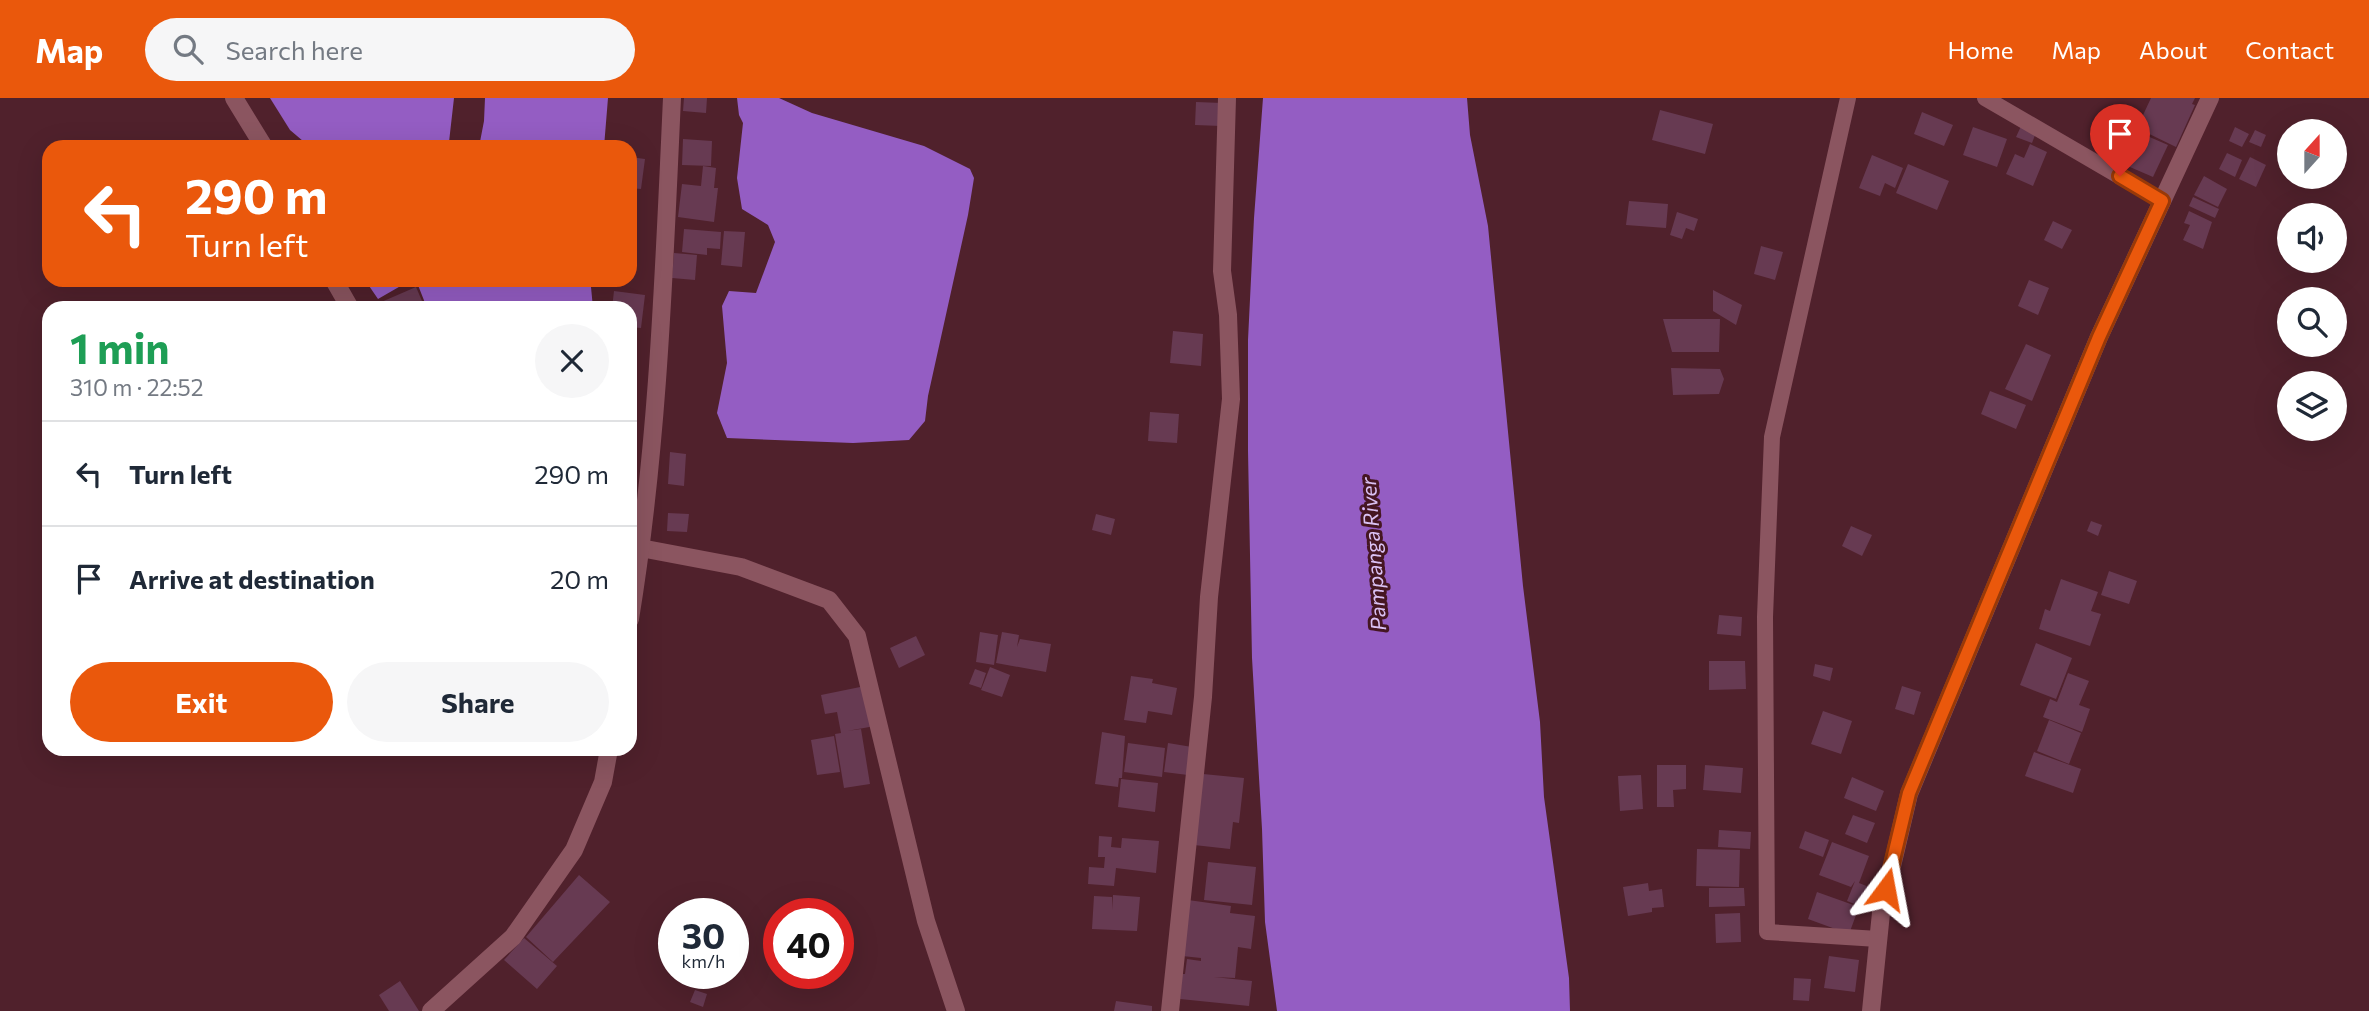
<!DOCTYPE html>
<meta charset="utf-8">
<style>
body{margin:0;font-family:Commissioner,sans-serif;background:#f6f6f7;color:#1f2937;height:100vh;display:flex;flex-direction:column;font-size:26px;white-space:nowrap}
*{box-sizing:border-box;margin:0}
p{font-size:23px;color:#747a83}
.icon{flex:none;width:38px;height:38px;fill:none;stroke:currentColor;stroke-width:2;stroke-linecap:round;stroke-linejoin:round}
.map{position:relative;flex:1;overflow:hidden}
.side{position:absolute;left:42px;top:203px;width:595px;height:455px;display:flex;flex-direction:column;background:#fff;border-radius:21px;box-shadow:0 7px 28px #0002}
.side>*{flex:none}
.hud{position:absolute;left:42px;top:42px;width:595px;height:147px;border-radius:21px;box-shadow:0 7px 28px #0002;background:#ea580c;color:#fff;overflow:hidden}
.needle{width:46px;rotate:21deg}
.buttons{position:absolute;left:2277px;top:21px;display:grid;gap:14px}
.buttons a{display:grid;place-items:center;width:70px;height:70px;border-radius:50%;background:#fff;box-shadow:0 7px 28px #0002;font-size:35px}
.speed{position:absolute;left:658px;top:800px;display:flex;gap:14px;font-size:35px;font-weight:700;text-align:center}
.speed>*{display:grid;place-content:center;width:91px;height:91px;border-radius:50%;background:#fff;box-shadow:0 7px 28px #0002;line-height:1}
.speed small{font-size:18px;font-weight:400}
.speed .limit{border:10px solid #d22;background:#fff;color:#111}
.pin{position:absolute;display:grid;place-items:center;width:60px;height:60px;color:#fff;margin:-72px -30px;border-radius:50% 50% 50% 0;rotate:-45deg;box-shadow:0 0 7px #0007}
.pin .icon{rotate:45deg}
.me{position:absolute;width:77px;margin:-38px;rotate:13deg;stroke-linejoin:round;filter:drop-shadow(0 0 5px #0008)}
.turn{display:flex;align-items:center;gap:24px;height:147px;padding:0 28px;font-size:32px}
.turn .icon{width:91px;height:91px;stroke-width:2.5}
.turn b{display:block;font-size:49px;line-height:60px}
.round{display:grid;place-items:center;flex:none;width:74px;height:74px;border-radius:37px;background:#f6f6f7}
.head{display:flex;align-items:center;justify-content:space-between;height:119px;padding:0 28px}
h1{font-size:42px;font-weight:700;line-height:52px;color:#1e9e55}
.button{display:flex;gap:14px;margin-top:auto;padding:14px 28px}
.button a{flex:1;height:80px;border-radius:42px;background:#ea580c;color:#fff;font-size:28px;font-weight:700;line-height:80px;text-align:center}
.button a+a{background:#f6f6f7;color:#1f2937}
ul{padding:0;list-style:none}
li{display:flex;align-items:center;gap:21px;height:105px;padding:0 28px;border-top:2px solid #e0e1e3}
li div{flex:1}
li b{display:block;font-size:26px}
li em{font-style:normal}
header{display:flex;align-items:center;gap:42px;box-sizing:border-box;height:98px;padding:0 35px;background:#ea580c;color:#fff}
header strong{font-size:33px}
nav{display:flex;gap:38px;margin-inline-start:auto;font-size:24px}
.search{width:490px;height:63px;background:#f6f6f7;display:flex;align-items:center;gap:18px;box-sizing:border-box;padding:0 24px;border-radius:38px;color:#747a83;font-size:26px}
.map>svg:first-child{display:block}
.water{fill:#945dc3}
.building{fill:#673a52}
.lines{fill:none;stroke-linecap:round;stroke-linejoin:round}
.minor{stroke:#8b5560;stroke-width:16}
.tertiary{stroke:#8b5560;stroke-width:18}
.secondary{stroke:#8b5560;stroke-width:18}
.route-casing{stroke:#983908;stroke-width:18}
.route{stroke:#ea580c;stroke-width:12}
.labels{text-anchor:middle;stroke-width:6;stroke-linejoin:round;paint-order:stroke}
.water-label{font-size:21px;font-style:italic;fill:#dac1f4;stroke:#451622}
</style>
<header>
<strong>Map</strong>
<div class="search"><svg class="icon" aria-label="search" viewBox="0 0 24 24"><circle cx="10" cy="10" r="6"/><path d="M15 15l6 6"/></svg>Search here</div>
<nav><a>Home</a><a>Map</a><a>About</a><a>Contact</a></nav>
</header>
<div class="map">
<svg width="2369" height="913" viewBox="0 0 2369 913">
<rect width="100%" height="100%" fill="#50212c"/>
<path class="water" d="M270,0H454L449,44L447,49H310L290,32Z
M485,0H608L604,49H479L484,23Z
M737,0H779L812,15L924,48L970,71L974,80L968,117L928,298L925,323L909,342L853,345L727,340L717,315L727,265L722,208L729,193L756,195L775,144L768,127L742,111L737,80L743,25L739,17Z
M1263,0H1467L1470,37L1488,128L1523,488L1540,624L1544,699L1569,880L1570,913H1277L1265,824L1262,731L1252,560L1248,353V242L1254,120Z
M365,182H411L378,201Z
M416,182H567L591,189L593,210H427Z"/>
<path class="building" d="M684,0H707L706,15L683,13Z
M2151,0H2195L2192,6L2195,7L2176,49L2137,30Z
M1196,4L1222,5L1221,28L1195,27Z
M1660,12L1713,26L1705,56L1652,42Z
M1922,14L1953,27L1944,48L1914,36Z
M2022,26L2037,32L2032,45L2016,39Z
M1973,29L2007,41L1997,69L1963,57Z
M2235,29L2249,36L2242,49L2229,43Z
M2255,32L2266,37L2261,49L2249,44Z
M2138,34L2168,47L2153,79L2123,66Z
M683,41L712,43L711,68L682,67Z
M2030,46L2047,54L2033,88L2006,76L2015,56L2024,60Z
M2227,55L2242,62L2235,79L2219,71Z
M1872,57L1903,70L1895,90L1885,85L1880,98L1859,90Z
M630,59L645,61L641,91L630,90Z
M2250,59L2266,67L2256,89L2239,81Z
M1908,66L1949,83L1937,112L1896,95Z
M703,68L716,70L714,90H718L714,124L678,119L682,86L701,88Z
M2204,78L2227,91L2218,109L2194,97Z
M2193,99L2219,111L2215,120L2189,108Z
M1629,103L1668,106L1666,130L1626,127Z
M2189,113L2212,124L2203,151L2183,142L2190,127L2184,125Z
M1677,114L1698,121L1694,133L1686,130L1682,141L1670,137Z
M2053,123L2072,132L2062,151L2044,142Z
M684,131L721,134L720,151L707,150V157L682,154Z
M724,133L745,134L742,169L721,167Z
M1761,148L1783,154L1775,182L1754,176Z
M674,155L697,157L695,182L672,180Z
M2029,182L2049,190L2038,217L2018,208Z
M416,189L425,210H381L379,205Z
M1713,192L1742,207L1736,227L1713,213Z
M614,193L645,197L641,230L630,229V210H612Z
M1663,221H1720L1719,254H1672Z
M1173,233L1203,236L1201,268L1170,265Z
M2026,246L2051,257L2032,303L2005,291Z
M1671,270L1720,271L1724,281L1719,296L1673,297Z
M1990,293L2026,307L2016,331L1981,316Z
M1150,314L1179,316L1177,345L1148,343Z
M670,354L686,356L684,388L668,386Z
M668,415L689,416L687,434L667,433Z
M1096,416L1115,421L1111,437L1092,432Z
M2091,423L2102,427L2098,438L2087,433Z
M1851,428L1872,437L1862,458L1842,448Z
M2109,473L2137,483L2129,506L2101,497Z
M2061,481L2098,494L2091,513L2101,516L2090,548L2039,531L2045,511L2050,513Z
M1719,517L1742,519L1741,538L1717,536Z
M980,534L998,537L994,567L976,564Z
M1002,534L1019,537L1017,549L1020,541L1051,546L1046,574L996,565Z
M916,538L925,557L899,570L890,550Z
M2036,545L2072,560L2056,601L2020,587Z
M1709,563H1745L1746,591L1709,592Z
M1815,566L1833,570L1830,583L1813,578Z
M990,569L1010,577L1002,599L981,592Z
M975,571L986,575L981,590L969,586Z
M2068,575L2089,583L2079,607L2090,611L2082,634L2043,619L2050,601L2057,604Z
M1131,578L1153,581L1152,585L1177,590L1172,617L1148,613L1146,625L1124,622Z
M865,588L875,628L847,633L861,631L870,686L844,690L835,636L841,635L837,614L825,616L821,597Z
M1902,588L1921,594L1914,617L1895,611Z
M1823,613L1852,623L1841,656L1811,646Z
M2049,622L2081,635L2069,666L2037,653Z
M1102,634L1125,638L1122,680H1119L1118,689L1095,686Z
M834,638L840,674L817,677L811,642Z
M1128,645L1165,650L1162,679L1124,674Z
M1168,645L1192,649L1188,677L1164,674Z
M2034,654L2081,671L2073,695L2025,678Z
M1657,667H1686V691L1673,692L1674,709H1657Z
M1705,667L1743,670L1741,695L1703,692Z
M1203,676L1244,680L1239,725L1233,724L1230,751L1194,747Z
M1641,677L1643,711L1620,713L1618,678Z
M1852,679L1884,693L1876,713L1844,700Z
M1121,681L1158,685L1155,714L1118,709Z
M1853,717L1875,725L1867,745L1845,736Z
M1719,732L1751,734L1750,751L1718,749Z
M1805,733L1829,742L1823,759L1799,750Z
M1099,738L1112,739L1111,749L1121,750L1122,740L1159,743L1156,775L1116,770L1114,788L1088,786L1089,769L1104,770L1105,759H1098Z
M1832,744L1869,758L1859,785L1884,795L1877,815L1847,803L1855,783L1851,789L1819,777Z
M1697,751L1740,752L1739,789L1696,788Z
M1208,764L1256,769L1252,807L1204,802Z
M579,777L610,804L553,864L526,839Z
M1648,785L1649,793L1662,791L1664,809L1652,810V814L1628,818L1623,789Z
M1709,790H1744L1745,808L1709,809Z
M1817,794L1859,809L1849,836L1808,821Z
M1113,797L1140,799L1137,833L1092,831L1094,798L1112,799V812Z
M1188,802L1231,808L1230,815L1255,818L1251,851L1238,849L1235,880L1214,879L1252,883L1249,908L1180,901L1182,876H1185L1187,861L1201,863V860L1182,858Z
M1740,815L1741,844L1716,845L1715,816Z
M524,840L557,868L537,891L504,862Z
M1829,858L1859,862L1855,894L1824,890Z
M1794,880L1811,881L1809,903L1793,902Z
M400,883L419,913H389L379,897Z
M695,892L707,896L703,909L690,904Z
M1116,903L1152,908V913H1114Z"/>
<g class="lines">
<path class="minor" d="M1848,0L1772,339L1765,519L1767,834L1878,841
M1985,0L2162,103"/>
<path class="tertiary" d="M234,0L264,49
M334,182L350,210
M630,448L741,469L829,502L857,538L926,823L956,913
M1170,913L1203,599L1209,499L1231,301L1228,217L1222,173L1227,0
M1871,913L1881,815L1909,696L2099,239L2210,0"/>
<path class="secondary" d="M630,521C658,349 664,174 672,0
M431,913L513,839L574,752L603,684L609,651"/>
</g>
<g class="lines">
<g class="route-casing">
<path id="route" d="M1886,791L1909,695L2099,239L2162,103L2120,78"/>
</g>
<use href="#route" class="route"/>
</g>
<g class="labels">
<g class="water-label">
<text transform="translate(1374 456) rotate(-94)" y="7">Pampanga River</text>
</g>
</g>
</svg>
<div class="buttons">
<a><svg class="needle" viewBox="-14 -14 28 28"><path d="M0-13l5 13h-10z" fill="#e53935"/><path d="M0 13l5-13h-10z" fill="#747a83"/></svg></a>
<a><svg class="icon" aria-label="sound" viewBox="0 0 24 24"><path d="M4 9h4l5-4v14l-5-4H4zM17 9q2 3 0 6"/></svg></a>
<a><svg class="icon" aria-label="search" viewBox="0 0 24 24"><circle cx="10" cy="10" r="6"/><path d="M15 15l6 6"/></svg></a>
<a><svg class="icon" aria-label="layers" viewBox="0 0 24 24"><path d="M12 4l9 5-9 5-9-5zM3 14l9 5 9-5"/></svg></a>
</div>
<div class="speed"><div>30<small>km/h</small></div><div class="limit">40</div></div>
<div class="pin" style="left:2120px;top:78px;background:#d93025"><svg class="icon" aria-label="arrive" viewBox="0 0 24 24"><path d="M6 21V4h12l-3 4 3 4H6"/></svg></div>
<svg class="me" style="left:1886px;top:791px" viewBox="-20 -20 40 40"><path d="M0-17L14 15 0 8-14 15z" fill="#ea580c" stroke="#fff" stroke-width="4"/></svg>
<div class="hud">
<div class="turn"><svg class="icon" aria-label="left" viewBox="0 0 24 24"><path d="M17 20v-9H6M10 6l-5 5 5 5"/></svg><div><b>290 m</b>Turn left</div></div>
</div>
<section class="side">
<div class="head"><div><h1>1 min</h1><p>310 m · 22:52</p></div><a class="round"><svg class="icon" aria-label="close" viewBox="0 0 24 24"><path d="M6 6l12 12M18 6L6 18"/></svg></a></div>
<ul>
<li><svg class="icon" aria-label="left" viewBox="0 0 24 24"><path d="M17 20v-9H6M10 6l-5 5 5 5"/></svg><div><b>Turn left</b></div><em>290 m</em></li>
<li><svg class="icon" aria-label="arrive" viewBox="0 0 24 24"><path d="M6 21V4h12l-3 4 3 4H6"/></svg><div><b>Arrive at destination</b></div><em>20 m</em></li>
</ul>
<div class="button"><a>Exit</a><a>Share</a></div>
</section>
</div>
